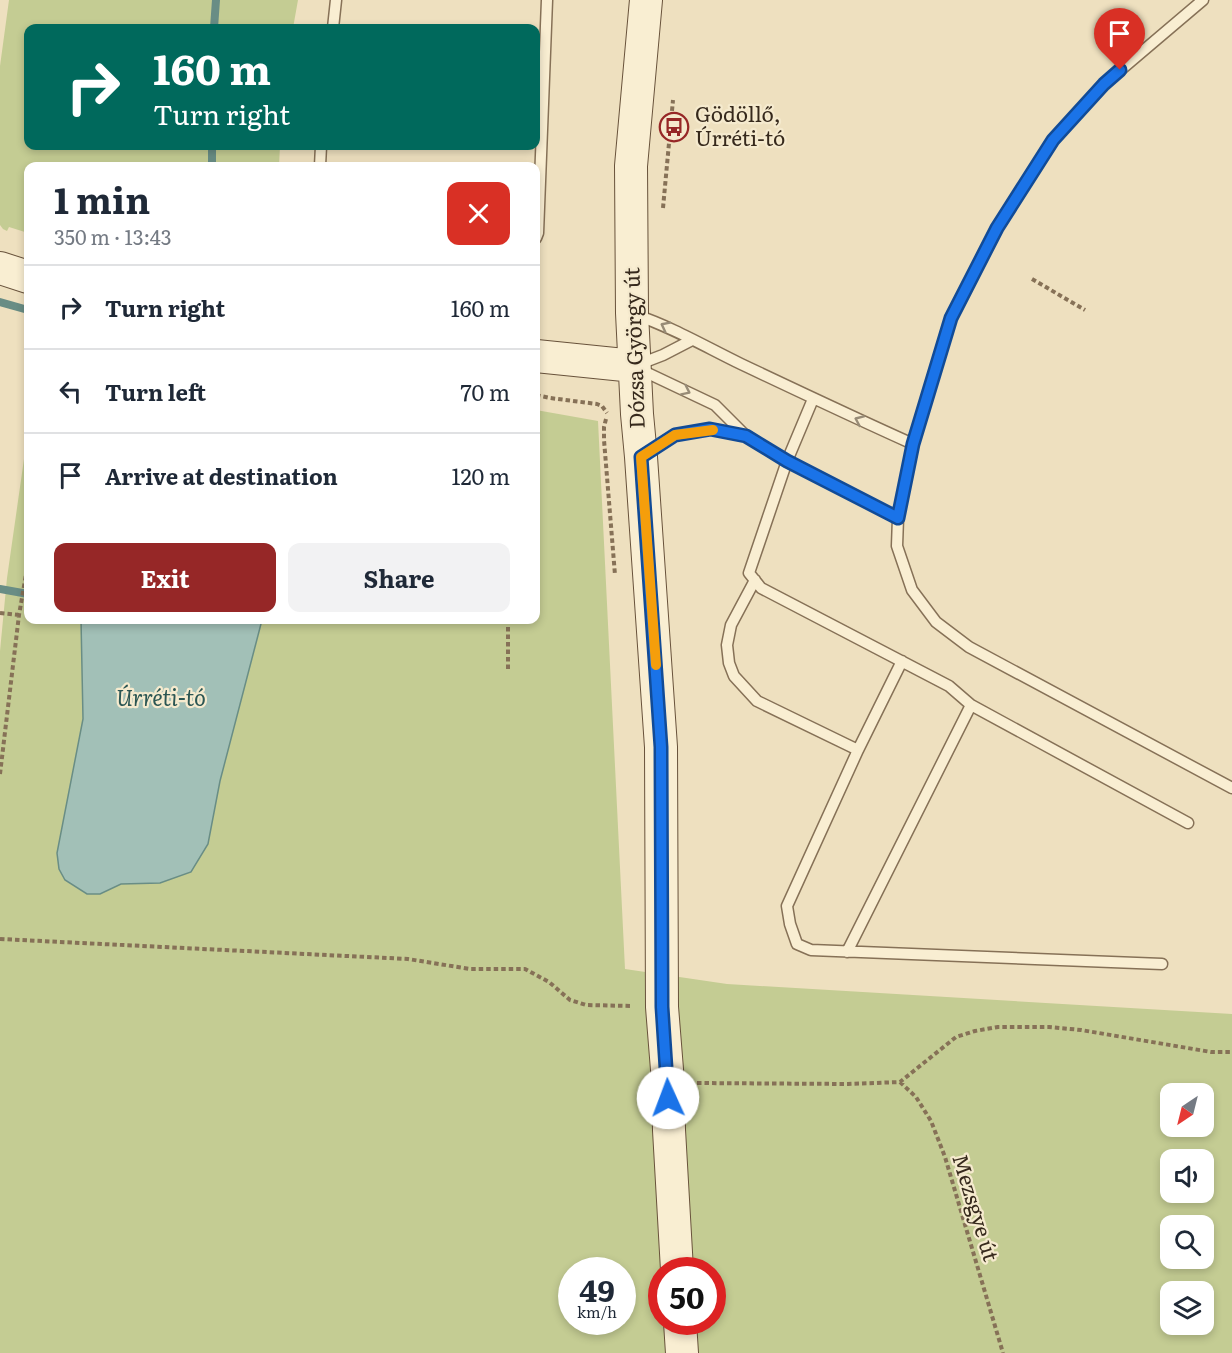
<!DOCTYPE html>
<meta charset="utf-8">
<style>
body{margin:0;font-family:Literata,serif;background:#f2f2f3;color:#1f2937;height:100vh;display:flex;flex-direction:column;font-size:22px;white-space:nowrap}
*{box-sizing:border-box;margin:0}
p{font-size:20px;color:#747a83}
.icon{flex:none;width:33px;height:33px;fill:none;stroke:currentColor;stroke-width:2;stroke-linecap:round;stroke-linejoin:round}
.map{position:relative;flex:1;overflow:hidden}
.details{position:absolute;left:24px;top:162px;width:516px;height:462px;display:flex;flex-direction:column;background:#fff;border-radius:12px;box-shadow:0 3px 9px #0003}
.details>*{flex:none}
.banner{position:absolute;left:24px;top:24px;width:516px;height:126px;border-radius:12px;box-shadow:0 3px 9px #0003;background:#00695c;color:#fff;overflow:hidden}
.needle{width:39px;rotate:215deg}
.buttons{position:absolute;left:1160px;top:1083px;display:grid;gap:12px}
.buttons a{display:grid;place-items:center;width:54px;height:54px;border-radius:12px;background:#fff;box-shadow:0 3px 9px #0003;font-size:30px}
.speed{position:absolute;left:558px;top:1257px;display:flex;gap:12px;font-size:30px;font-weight:700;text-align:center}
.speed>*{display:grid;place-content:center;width:78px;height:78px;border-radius:50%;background:#fff;box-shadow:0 3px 9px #0003;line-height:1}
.speed small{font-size:15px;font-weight:400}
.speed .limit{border:9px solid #d22;background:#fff;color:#111}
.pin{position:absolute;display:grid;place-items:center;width:51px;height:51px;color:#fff;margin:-62px -26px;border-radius:50% 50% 50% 0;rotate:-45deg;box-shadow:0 0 6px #0007}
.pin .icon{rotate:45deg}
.me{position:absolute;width:66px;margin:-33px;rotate:358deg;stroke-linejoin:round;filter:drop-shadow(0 0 4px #0008)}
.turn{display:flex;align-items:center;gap:21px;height:126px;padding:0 30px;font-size:27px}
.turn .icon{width:78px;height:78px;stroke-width:2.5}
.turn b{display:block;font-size:42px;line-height:51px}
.round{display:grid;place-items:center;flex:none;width:63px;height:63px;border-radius:12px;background:#f2f2f3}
.overview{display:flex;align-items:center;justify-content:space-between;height:102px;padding:0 30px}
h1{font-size:36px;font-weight:700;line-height:45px}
.action{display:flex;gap:12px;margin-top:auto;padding:12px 30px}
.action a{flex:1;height:69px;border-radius:12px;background:#962727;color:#fff;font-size:24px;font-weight:700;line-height:69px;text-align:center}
.action a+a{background:#f2f2f3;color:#1f2937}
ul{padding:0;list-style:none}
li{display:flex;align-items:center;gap:18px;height:84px;padding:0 30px;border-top:2px solid #e0e1e3}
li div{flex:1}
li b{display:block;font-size:22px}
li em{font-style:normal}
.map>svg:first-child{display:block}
.green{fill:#c4cc93;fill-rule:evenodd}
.water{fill:#a2c0b7;stroke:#698d85;stroke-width:1.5}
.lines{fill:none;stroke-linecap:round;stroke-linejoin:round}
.stream{stroke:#698d85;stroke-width:8}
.lane-casing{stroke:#867157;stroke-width:13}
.secondary-casing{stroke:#68523b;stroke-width:34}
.path{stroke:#867157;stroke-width:4;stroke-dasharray:4.5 3;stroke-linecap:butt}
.lane{stroke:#f9eed2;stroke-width:10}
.secondary{stroke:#f9eed2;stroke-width:32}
.oneway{stroke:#988c77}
.route-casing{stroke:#114b97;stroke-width:15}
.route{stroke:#1a73e8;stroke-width:10}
.slow{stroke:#f59e0b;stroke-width:10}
.labels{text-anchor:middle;stroke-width:4.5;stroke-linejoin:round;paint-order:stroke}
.poi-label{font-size:21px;fill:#36291c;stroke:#f5eace;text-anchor:start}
.street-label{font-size:21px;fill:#36291c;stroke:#f5eace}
.water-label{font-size:22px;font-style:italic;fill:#2b5653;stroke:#f5eace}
</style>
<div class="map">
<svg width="1232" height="1353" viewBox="0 0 1232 1353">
<rect width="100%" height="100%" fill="#eee0bf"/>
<path class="green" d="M9,0H298L293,28H28V146H280L279,166H28V233L9,227L7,231L3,229L0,225V66Z
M536,410L598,421L625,969L727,984L1232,1014V1353H0V651L7,578L28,431V620H536ZM1170,1094H1203V1126H1170ZM1170,1160H1203V1192H1170ZM1170,1226H1203V1258H1170ZM572,1270H622V1322H572ZM662,1270H712V1322H662ZM1170,1292H1203V1324H1170Z"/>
<path class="water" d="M81,620H262L220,781L208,844L191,872L160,883L121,884L100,894H87L65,880L59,869L57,853L83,719Z"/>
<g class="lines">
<path class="stream" d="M214,28L216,0
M212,146V166
M0,302L28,310
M0,589L28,594"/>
<g class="lane-casing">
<path id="lane" d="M1203,0L1104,84L1053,140L997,228L951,318L913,444L898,518L897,546L912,590L936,622L969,647L1232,788
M333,28L336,0
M320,166L321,146
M536,238L538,233L547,0
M636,315C672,327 706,347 741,364C798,391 855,418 913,444
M637,365L663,355L692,340
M639,369L715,405L746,436
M813,399L787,461L749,573L761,588L949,686L971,705L1188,823
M644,455L675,435L710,429L746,436L787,461L898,518
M755,580L731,625L727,645L729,663L734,676L757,701L858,750
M902,661L858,750L787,906L790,924L797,944L811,950L1162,964
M847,952L971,705"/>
</g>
<g class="secondary-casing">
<path id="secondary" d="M646,0L631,166L632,313L637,414L641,457L661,747L662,1007L668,1082L669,1130L677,1270
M0,268L28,277
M536,356L634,366
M680,1322L682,1353"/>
</g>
<path class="path" d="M663,208L673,100
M1032,279L1085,310
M536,395L550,398L597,404L602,406L607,413
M606,419L604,427V440L615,575
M0,613L19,615
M508,669V620
M0,774L19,615L28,563
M0,939L408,959L470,969H525L549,982L570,1000L586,1005L632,1006
M900,1082L916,1097L931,1121L945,1157L1003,1353
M697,1083L848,1084L900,1082L956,1037L975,1031L998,1027H1049L1081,1030L1211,1052H1232"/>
<use href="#lane" class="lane"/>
<use href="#secondary" class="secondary"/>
</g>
<defs><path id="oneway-chevron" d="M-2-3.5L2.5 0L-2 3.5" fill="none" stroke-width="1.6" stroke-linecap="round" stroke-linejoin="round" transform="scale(1.5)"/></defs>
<g class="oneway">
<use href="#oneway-chevron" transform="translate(665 326) rotate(-153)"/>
<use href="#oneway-chevron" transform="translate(686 391) rotate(26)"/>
<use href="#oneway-chevron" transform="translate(859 420) rotate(-156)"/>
</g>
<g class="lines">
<g class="route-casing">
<path id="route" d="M668,1098L662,1007L661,747L641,457L675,435L710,429L746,436L787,461L898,518L913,444L951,318L997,228L1053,140L1104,84L1120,70"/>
</g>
<use href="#route" class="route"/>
<path class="slow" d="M656,665L641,457L675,435L713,430"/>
</g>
<defs>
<g id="bus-ring" transform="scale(1.5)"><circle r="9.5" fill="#f5eace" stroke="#962727" stroke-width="1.5"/><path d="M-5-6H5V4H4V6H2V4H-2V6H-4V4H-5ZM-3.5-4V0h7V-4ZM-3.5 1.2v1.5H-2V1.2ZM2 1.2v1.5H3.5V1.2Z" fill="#962727"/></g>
</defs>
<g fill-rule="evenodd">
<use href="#bus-ring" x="674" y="127"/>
</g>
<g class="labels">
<g class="poi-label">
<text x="695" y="122">Gödöllő,<tspan x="695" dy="24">Úrréti-tó</tspan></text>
</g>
<g class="street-label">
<text transform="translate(635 348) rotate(-92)" y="7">Dózsa György út</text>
<text transform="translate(975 1208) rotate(73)" y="7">Mezsgye út</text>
</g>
<g class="water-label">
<text x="161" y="706">Úrréti-tó</text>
</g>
</g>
</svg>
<div class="buttons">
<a><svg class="needle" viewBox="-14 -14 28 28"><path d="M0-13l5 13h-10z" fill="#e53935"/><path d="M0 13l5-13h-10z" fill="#747a83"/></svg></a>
<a><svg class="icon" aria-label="sound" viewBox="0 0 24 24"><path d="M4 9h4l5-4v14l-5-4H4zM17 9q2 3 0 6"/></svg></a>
<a><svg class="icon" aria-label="search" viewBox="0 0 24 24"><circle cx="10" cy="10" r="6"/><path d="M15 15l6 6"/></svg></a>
<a><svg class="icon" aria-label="layers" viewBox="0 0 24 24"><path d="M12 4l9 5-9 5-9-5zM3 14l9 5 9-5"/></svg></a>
</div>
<div class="speed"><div>49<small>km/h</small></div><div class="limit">50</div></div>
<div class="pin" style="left:1120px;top:70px;background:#d93025"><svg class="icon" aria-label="arrive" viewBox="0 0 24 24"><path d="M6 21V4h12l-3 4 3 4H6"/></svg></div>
<svg class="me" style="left:668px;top:1098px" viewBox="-20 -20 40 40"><circle r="19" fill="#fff"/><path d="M0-13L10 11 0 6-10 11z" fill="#1a73e8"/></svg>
<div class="banner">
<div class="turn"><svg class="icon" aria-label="right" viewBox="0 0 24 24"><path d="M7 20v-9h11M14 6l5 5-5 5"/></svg><div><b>160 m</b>Turn right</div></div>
</div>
<section class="details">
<div class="overview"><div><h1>1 min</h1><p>350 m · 13:43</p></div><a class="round" style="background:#d93025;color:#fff"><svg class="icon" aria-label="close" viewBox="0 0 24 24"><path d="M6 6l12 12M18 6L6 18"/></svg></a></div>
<ul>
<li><svg class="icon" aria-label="right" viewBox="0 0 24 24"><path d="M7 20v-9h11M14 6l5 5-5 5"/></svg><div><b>Turn right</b></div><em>160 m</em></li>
<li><svg class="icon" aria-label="left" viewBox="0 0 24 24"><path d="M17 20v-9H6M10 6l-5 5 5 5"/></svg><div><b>Turn left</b></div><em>70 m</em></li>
<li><svg class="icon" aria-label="arrive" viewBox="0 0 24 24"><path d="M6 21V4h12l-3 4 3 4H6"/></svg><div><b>Arrive at destination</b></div><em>120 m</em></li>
</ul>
<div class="action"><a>Exit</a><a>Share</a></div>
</section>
</div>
